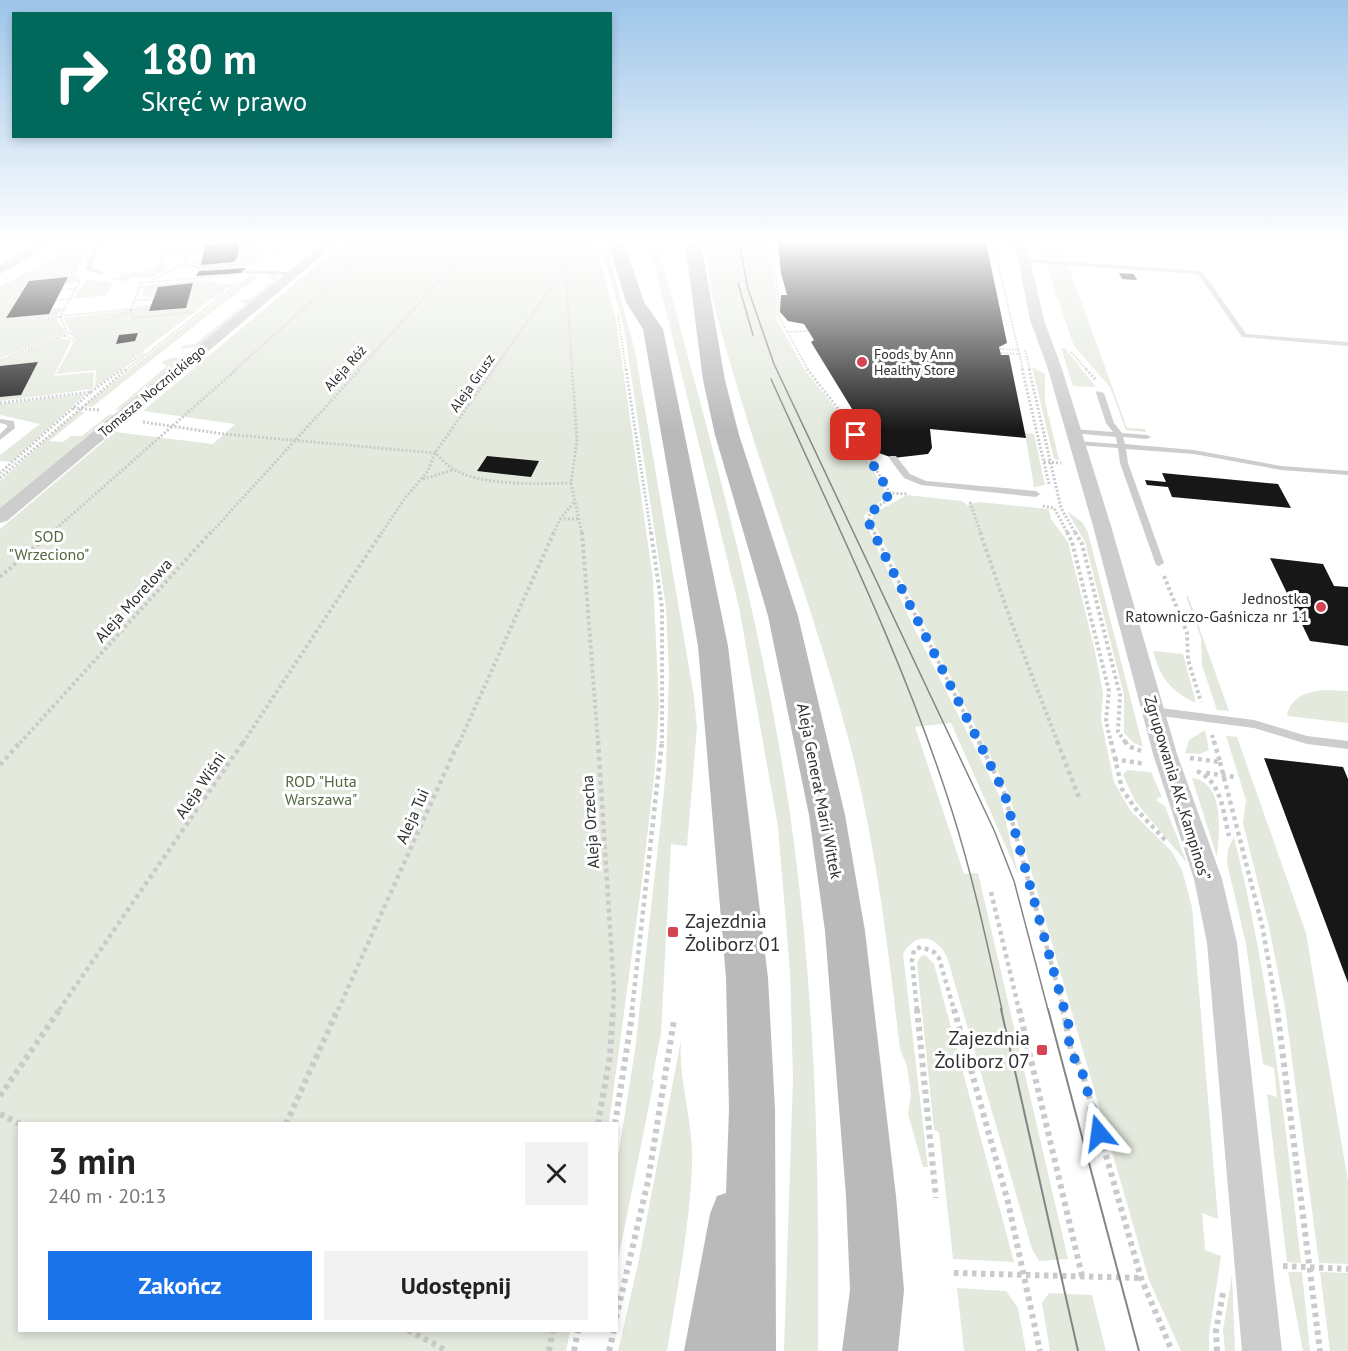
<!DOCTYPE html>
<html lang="pl">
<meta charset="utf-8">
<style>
body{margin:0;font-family:"PT Sans",sans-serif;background:#f2f2f2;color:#222;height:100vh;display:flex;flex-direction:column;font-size:22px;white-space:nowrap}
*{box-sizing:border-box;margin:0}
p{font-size:20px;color:#767676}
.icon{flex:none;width:33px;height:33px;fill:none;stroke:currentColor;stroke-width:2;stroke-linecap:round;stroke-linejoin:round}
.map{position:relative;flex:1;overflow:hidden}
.drawer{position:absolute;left:18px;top:1122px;width:600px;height:210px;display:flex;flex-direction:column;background:#fff;border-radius:0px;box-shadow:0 3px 9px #0003}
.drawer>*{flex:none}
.guide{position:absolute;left:12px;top:12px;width:600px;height:126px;border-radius:0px;box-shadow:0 3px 9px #0003;background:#00695c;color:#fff;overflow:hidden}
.pin{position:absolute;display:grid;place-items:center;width:51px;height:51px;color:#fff;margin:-26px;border-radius:12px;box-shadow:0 3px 9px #0006}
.me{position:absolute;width:66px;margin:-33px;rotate:344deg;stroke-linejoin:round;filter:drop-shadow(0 0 4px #0008)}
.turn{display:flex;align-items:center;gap:21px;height:126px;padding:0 30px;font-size:27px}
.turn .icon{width:78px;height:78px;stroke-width:2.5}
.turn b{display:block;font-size:42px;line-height:51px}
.round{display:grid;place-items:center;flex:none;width:63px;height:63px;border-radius:0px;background:#f2f2f2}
.overview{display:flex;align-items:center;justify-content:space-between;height:102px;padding:0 30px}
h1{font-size:36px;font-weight:700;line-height:45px}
.action{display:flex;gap:12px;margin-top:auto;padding:12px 30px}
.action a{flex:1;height:69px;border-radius:0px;background:#1a73e8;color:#fff;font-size:24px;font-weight:700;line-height:69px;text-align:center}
.action a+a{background:#f2f2f2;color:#222}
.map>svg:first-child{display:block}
.green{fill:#e3e9dd}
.building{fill:#171717}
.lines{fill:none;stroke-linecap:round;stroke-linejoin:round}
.path-far4{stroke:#cacaca;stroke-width:2;stroke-dasharray:1.5 1.5;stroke-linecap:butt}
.path-far3{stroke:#cacaca;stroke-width:3;stroke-dasharray:2 2;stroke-linecap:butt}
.path-far2{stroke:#cacaca;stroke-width:4;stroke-dasharray:3 3;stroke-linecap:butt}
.path-far1{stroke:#cacaca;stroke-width:4.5;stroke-dasharray:4 4;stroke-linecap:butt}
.path{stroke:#cacaca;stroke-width:6;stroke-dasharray:4.5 4.5;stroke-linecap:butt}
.lane{fill:#cdcdcd;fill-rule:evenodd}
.street{fill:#cdcdcd;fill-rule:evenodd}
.secondary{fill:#bababa;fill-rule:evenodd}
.tram-far1{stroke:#858585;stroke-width:1.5}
.tram{stroke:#858585;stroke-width:2}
.route{stroke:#1a73e8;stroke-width:10;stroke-dasharray:0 18}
.poi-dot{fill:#d54450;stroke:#fff;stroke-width:2}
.labels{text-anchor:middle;stroke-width:6;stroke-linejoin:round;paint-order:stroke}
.far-poi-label{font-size:14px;fill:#303030;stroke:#fff;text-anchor:start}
.far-street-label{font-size:14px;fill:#303030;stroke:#fff}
.park-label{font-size:16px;fill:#546841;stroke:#fff}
.poi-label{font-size:16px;fill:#303030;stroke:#fff;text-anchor:end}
.street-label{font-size:16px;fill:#303030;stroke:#fff}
.near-poi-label{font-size:20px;fill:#303030;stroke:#fff;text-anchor:start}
</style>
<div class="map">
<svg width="1348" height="1351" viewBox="0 0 1348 1351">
<rect width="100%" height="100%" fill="#fff"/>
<path class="green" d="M151,242L184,243L181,256L164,258L163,264L168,269L151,278H131L130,281L105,280L120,277L122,273L155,270L165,245H150Z
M237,242H259L256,260L260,261L255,265L204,269L191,266V262L202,257L201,264L233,262L239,250Z
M344,242H595L616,320L653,579L659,704L655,768L643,873L609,1123L20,1124V1330L570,1331L566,1351H0V529L115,432L213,444L235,424L143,411Z
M600,242H605L635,351L694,697L697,727L687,846L671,844L661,1033L652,1080H654L617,1265V1163L635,1050L660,829L666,770L669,673L666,608L624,328Z
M649,242H657C705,420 756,599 785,781C815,969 820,1161 818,1351H784L793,1078L790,971L778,827L739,607Z
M703,242H769L777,301L776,318L806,372L841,415L885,491V497L864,516L867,526L912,624L1000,797L1018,874L951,723L915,727L964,874L978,873L1068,1259L1039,1261L1032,1249L947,957C936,935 916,931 903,954L928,1167H923L908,1114L911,1094L907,1066L900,1049C888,948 876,844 850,745C811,596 752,453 714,304C709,284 709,262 703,242Z
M76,243L86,244L77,274L39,266Z
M1039,243H1060L1066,260L1044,259Z
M1046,264L1068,265L1127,428L1145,429L1146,432L1126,430L1110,387L1074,346Z
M35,268L80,277L78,281L66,282L68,277L29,281L6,318L49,314L51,310L62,309L57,316L0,322V287Z
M250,275L258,276L92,407L83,406Z
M272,275L278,277L277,281L197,347L180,349L182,346L195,344L245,304L239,300L253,298L274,280L268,278Z
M87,279L113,283L106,295L73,299Z
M198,282L228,286L95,388L96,370L56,374L75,340L71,334L137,307L152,304L150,311L186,308L193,283L158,287L155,297L142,296L145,287Z
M125,311L73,331H70L64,318Z
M56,318L66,333L63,335L0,358V324Z
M60,338L71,341L54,376L94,372L93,389L0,401V397L21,395L37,363L0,366V361Z
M1061,348H1065L1096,387L1073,386Z
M174,357L179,359L178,363L121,409L115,410L167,366L161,362Z
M1032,367L1045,374V401L1059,460L1054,459Z
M86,394L11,462L0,461V455L40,424L0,415V404Z
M78,411L85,412L49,441L63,442L71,436H82L110,414L114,415L0,508V481Z
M1025,433L1034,434L1045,485L1034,487Z
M907,495L962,501L967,505L979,502L1049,509L1051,519L1068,542L1094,647L1103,693L1101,719L1114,782L1130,810L1172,852L1182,870L1192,907L1218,1219L1202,1213L1205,1250L1221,1256L1209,1335V1351H1181L1149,1280L1009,794L872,520L874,513Z
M1067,511L1083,523L1088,533L1143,747L1134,743L1124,733V695L1085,542Z
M1186,596H1188L1229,711L1217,710L1202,665L1201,638Z
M1153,651L1183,654L1196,703C1170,691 1160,677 1153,651Z
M1324,690L1348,691V723L1287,716C1291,696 1307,692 1324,690Z
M1205,730L1209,750L1200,754L1185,753L1189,740Z
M1226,736L1237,737L1306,933L1348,1181V1264L1319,1263L1285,1007L1269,927L1243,823L1246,800Z
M1127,770L1151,772L1162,797L1157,798V801L1165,806L1187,863L1135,801L1123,775Z
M1192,778C1226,783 1219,832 1217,857Z
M1234,837C1269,977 1285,1119 1301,1263L1287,1262L1267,1094L1277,1097L1274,1068L1263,1064L1246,944L1227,863L1228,849Z
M925,955L934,964L1014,1262L953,1259L939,1132L934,1130L917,963L920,957Z
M681,1040C678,1082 694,1122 692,1164C690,1225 677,1291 667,1351H618L638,1264Z
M1288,1272H1302L1310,1351H1303Z
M1320,1272L1348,1273V1351H1330Z
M1232,1275L1235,1351H1225L1223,1330Z
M957,1288L1006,1291L1018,1308L1026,1351H964Z
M1049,1293L1092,1295L1106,1351H1050L1042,1303Z"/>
<path class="building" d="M221,242H239L238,256L234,262L201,265L205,246Z
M778,242H986L1007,343L999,347L1001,355H1009L1026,438L930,429L932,448L928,454L893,458L879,453L811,342L814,340L804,324L788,321L780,312L781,295H787L781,273Z
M246,268L241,273L196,276L199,271Z
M1119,273L1134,274L1137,280L1122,279Z
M68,277L49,314L6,318L29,281Z
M193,283L186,308L149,311L158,287Z
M138,333L135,341L116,344L119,335Z
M38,362L21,395L0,397V366Z
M487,456L539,461L531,477L477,471Z
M1162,473L1278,484L1291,508L1172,497L1168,487L1147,485L1145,480L1166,482Z
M1270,558L1323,564L1334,586L1348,587V646L1310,641Z
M1264,758L1343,767L1348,779V983Z"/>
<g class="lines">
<path class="path-far4" d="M564,242L572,370
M771,242L779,301L778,315L808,370
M993,242L1023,370
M187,254L205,253
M259,258L261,242
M270,258L292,242
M185,263L203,270L232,268
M38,267L75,274
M150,281L185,263L190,244L199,242
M66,283L80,281
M140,287L198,281L230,285
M62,290L76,289
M213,298L236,281
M56,300L71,299
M134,301L154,299
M51,310L65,308
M131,310L133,318L195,312
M618,315L626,370
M61,316L131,309
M60,317L80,281
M0,323L60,317L68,334L131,310L141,283L232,275
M788,332L808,331
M64,336L74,340
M1000,349L1020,350
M1025,350L1030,370
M1071,352L1087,370
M1001,353L1021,354
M0,360L68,334
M120,370L144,353
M126,370L238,283
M235,370L378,242
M358,370L475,242
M493,370L566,267"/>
<path class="path-far3" d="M626,369L651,534
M807,369L844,416L890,493L907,494
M1022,369L1049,484
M1029,369L1061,508L1076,534
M1086,369L1096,380
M91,392L122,369
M0,403L91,392L0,473
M73,408L99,410
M143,422L224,434L435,453C441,458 446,465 453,469C481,486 539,484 571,483L577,440L572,369
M1044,462L1061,463
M0,478L127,369
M423,479L453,470
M571,483L582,534
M970,502L981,534
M1043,506L1054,508L1068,534
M560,519H580
M50,534L237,369
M210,534L360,369
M381,534L405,498L428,471L435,453L494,369
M553,534L560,519L575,501
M875,534L868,521L870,512L886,501L890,493"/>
<path class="path-far2" d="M582,532L598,743
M651,532L662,608V743
M874,532L979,743
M980,532L1013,627L1058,743
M1067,532L1072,542L1109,691L1106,721L1111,743
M1075,532L1082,544L1120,695L1118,732L1126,743
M1164,576L1187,633L1188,660L1201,702
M0,577L52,532
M1212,735L1214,743
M20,743L211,532
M243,743L382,532
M459,743L554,532"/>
<path class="path-far1" d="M598,741L614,990L613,1010
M979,741L1004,792L1064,1010
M1057,741L1080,800
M1111,741L1122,789L1135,808L1167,842
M1125,741L1128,746L1141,751
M1190,758L1220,762L1214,741
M1114,759L1145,764
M1220,762L1262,925L1277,1010
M0,765L21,741
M1197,771C1222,782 1223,812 1229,836
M1206,773L1235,777
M991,892L1019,1010
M59,1010L244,741
M338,1010L459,741
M632,1010L662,741
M917,1010L912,961L914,950L921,947L934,952L939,958L954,1010"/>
<path class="path" d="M917,1009L936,1198
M954,1009L1008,1202L1040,1351
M1019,1009L1082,1276
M1063,1009L1071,1050L1081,1068L1141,1278L1172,1351
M1277,1009L1320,1351
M0,1096L60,1009
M0,1114L20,1124
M286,1124L338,1009
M598,1124L610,1056L613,1009
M615,1124L633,1009
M1283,1266L1348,1269
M954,1273L1141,1278
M616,1318L648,1181L674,1020
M408,1330L447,1351
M549,1351L553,1330
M574,1351L578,1330
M609,1351L614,1330
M1217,1351L1216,1330L1223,1293"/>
<path class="lane" d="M95,242H101L91,268L103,272L104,273L101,275L85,269Z
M1091,242H1102L1099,244Z
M1024,259L1202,271L1246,334L1348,342V346L1242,337L1198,274L1022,262L1021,261Z
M242,270L294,272L297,274L294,276L244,273L241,271Z
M1097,391L1104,393L1114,423L1122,433L1147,435L1151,437L1147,439L1123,437L1125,444L1194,450L1281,466L1348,471V475L1281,470L1194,454L1126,449L1128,463L1164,563L1159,566L1156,565L1120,463L1118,448L1077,445L1073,443L1077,441L1117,444L1116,437L1073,433L1069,431L1073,429L1113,432L1106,423L1096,393Z
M0,419L14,421L15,428L0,440V434L7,427V425L0,423Z
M890,456H896L910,474L926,481L1036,491L1040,494L1036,497L921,485L904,478L889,458Z
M1153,707L1254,720L1307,736L1348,741V749L1307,744L1254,728L1153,715L1149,714L1148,711L1149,708Z"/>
<path class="street" d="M42,242H56L0,274V265Z
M325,242H338L7,521L0,523V508Z
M1010,242H1022L1030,259L1044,320L1061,366L1111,526L1177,754L1222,879L1237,943L1282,1351H1242L1207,943L1194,879L1153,754L1093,526L1047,366L1030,320L1018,259Z"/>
<path class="secondary" d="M608,242H624L644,302L663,329L728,646L768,978L775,1109L776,1351H684L710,1214L717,1196L726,1193L729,1109L726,978L698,646L643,329L626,302Z
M685,242H701L725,380L739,435L798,616L845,815L865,931L896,1196L904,1290L898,1351H842L850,1290L846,1196L825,931L809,815L768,616L715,435L703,380Z"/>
<path class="tram-far1" d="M739,242L748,289L774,364L994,830L1014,881L1048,1010
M738,283L753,335
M771,379C835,521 905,662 952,811C973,877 987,943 1002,1010"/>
<path class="tram" d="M1001,1009L1078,1351
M1048,1009L1139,1351"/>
</g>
<linearGradient id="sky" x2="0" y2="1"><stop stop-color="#9dc5e9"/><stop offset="0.56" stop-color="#fff"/><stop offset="1" stop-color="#fff" stop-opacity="0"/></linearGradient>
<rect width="1348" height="431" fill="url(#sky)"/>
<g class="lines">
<path class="route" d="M856,435L890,494L868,516L870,526L1004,792L1070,1030C1066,1041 1073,1060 1081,1068L1099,1133"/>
</g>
<g class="poi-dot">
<circle cx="862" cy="362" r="6"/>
<circle cx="1321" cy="607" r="6"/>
<rect x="667" y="926" width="12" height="12" rx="3"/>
<rect x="1036" y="1044" width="12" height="12" rx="3"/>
</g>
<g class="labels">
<g class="far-poi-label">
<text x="874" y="359">Foods by Ann<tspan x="874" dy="16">Healthy Store</tspan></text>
</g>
<g class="far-street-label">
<text transform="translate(345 368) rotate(-48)" y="5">Aleja Róż</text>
<text transform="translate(472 383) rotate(-55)" y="5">Aleja Grusz</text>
<text transform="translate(152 391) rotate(-40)" y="5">Tomasza Nocznickiego</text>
</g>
<g class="park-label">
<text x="49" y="542">SOD<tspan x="49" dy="18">"Wrzeciono"</tspan></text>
<text x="321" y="787">ROD "Huta<tspan x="321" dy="18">Warszawa"</tspan></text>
</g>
<g class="poi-label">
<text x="1309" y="604">Jednostka<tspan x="1309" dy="18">Ratowniczo-Gaśnicza nr 11</tspan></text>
</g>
<g class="street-label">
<text transform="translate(133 600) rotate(-48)" y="6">Aleja Morelowa</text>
<text transform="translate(200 785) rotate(-56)" y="6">Aleja Wiśni</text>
<text transform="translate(1178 788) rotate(73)" y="6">Zgrupowania AK „Kampinos”</text>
<text transform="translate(820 791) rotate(79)" y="6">Aleja Generał Marii Wittek</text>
<text transform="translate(412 816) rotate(-66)" y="6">Aleja Tui</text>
<text transform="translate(590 822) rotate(-94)" y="6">Aleja Orzecha</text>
</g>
<g class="near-poi-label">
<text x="685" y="928">Zajezdnia<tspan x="685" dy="23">Żoliborz 01</tspan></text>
<text x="1030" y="1045" text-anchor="end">Zajezdnia<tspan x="1030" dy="23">Żoliborz 07</tspan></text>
</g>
</g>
</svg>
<div class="pin" style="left:856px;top:435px;background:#d93025"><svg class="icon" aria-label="arrive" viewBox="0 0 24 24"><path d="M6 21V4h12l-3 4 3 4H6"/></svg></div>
<svg class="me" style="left:1099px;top:1133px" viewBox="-20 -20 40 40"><path d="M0-17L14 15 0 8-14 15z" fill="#1a73e8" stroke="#fff" stroke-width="4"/></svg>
<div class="guide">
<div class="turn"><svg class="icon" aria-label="right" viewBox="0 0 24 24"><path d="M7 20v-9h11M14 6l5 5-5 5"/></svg><div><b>180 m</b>Skręć w prawo</div></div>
</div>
<section class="drawer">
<div class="overview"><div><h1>3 min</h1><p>240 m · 20:13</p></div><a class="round"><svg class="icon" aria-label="close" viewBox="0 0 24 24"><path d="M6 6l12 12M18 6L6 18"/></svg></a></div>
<div class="action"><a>Zakończ</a><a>Udostępnij</a></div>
</section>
</div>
